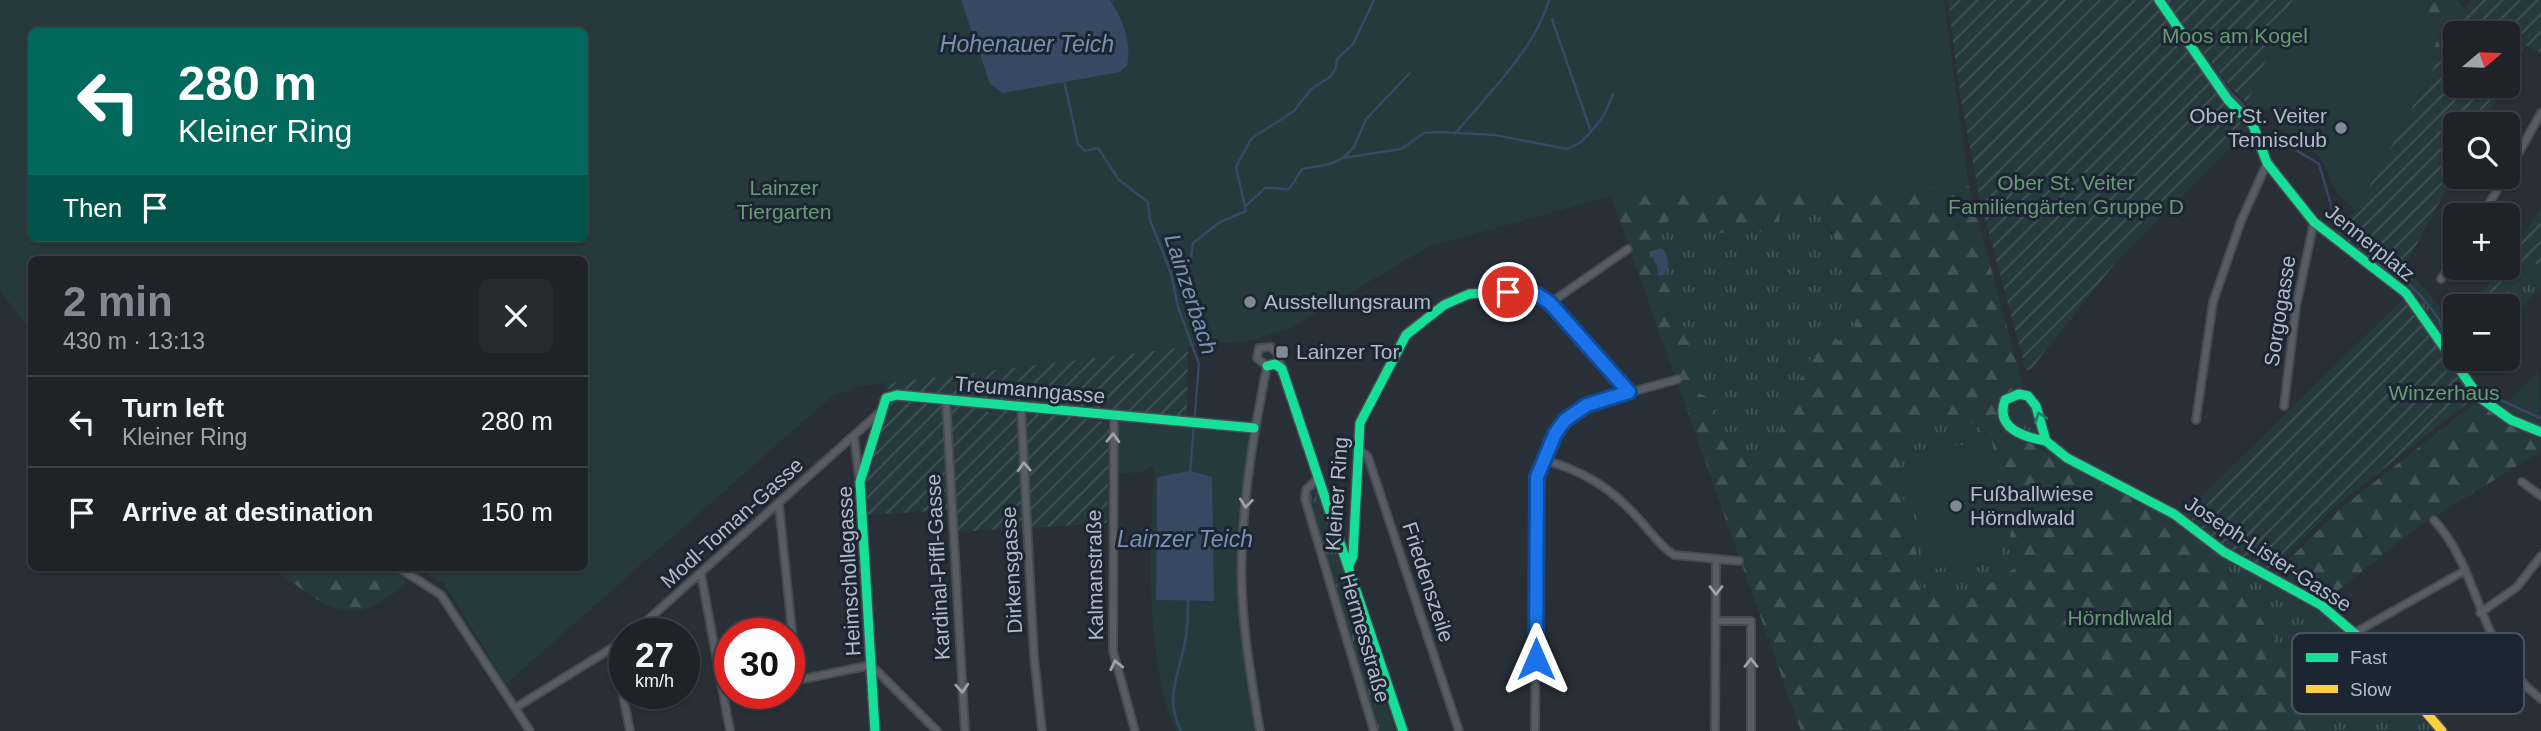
<!DOCTYPE html>
<meta charset="utf-8">
<style>
body{margin:0;font-family:Arial,sans-serif;background:#272b31;color:#f1f3f6;height:100vh;display:flex;flex-direction:column;font-size:26px;white-space:nowrap}
*{box-sizing:border-box;margin:0}
p{font-size:23px;color:#a1a4a8}
.icon{flex:none;width:38px;height:38px;fill:none;stroke:currentColor;stroke-width:2;stroke-linecap:round;stroke-linejoin:round}
.map{position:relative;flex:1;overflow:hidden}
.details{position:absolute;left:28px;top:256px;width:560px;height:315px;display:flex;flex-direction:column;background:#1f2329;border-radius:10px;box-shadow:0 2px 5px #0004,0 0 0 2px #3c4046}
.details>*{flex:none}
.hud{position:absolute;left:28px;top:28px;width:560px;height:214px;border-radius:10px;box-shadow:0 2px 5px #0004,0 0 0 2px #3c4046;background:#00695c;color:#fff;overflow:hidden}
.needle{width:46px;rotate:71deg}
.fabs{position:absolute;left:2443px;top:21px;display:grid;gap:14px}
.fabs a{display:grid;place-items:center;width:77px;height:77px;border-radius:10px;background:#1f2329;box-shadow:0 2px 5px #0004,0 0 0 2px #3c4046;font-size:35px}
.speed{position:absolute;left:609px;top:618px;display:flex;gap:14px;font-size:35px;font-weight:700;text-align:center}
.speed>*{display:grid;place-content:center;width:91px;height:91px;border-radius:50%;background:#1f2329;box-shadow:0 2px 5px #0004,0 0 0 2px #3c4046;line-height:1}
.speed small{font-size:18px;font-weight:400}
.speed .limit{border:10px solid #d22;background:#fff;color:#111}
.pin{position:absolute;display:grid;place-items:center;width:60px;height:60px;color:#fff;margin:-30px;border:4px solid #fff;border-radius:50%;box-shadow:0 2px 7px #0007}
.me{position:absolute;width:77px;margin:-38px;rotate:0deg;stroke-linejoin:round;filter:drop-shadow(0 0 5px #0008)}
.turn{display:flex;align-items:center;gap:24px;height:147px;padding:0 35px;font-size:32px}
.turn .icon{width:91px;height:91px;stroke-width:2.5}
.turn b{display:block;font-size:49px;line-height:60px}
.then{display:flex;align-items:center;height:66px;padding:0 35px;background:#0003;gap:14px;font-size:26px}
.round{display:grid;place-items:center;flex:none;width:74px;height:74px;border-radius:10px;background:#272b31}
.head{display:flex;align-items:center;justify-content:space-between;height:119px;padding:0 35px}
h1{font-size:42px;font-weight:600;line-height:52px;color:#828995}
ul{padding:0;list-style:none}
li{display:flex;align-items:center;gap:21px;height:91px;padding:0 35px;border-top:2px solid #3c4046}
li div{flex:1}
li b{display:block;font-size:26px}
li em{font-style:normal}
.map>svg:first-child{display:block}
.grass{fill:url(#grass-tufts)}
.forest{fill:url(#forest-firs);fill-rule:evenodd}
.park{fill:#26393d;fill-rule:evenodd}
.garden{fill:url(#garden-furrows)}
.water{fill:#374863}
.lines{fill:none;stroke-linecap:round;stroke-linejoin:round}
.stream{stroke:#374863;stroke-width:2.5}
.street-casing{stroke:#474b52;stroke-width:10}
.fast-casing{stroke:#474b52;stroke-width:12}
.slow-casing{stroke:#474b52;stroke-width:12}
.street{stroke:#585d65;stroke-width:6}
.fast{stroke:#16e098;stroke-width:9}
.slow{stroke:#ffcf43;stroke-width:9}
.oneway{stroke:#198265}
.oneway2{stroke:#9ca3af}
.route-casing{stroke:#114b97;stroke-width:18}
.route{stroke:#1a73e8;stroke-width:12}
.poi-dot{fill:#828995;stroke:#1c2532;stroke-width:2.5}
.labels{text-anchor:middle;stroke-width:6;stroke-linejoin:round;paint-order:stroke}
.park-label{font-size:21px;fill:#699a74;stroke:#1c2532}
.poi-label{font-size:21px;fill:#b2bac8;stroke:#1c2532;text-anchor:start}
.street-label{font-size:21px;fill:#b2bac8;stroke:#1c2532}
.water-label{font-size:23px;font-style:italic;fill:#7990b1;stroke:#1c2532}
.key{fill:#1c2532;stroke:#49525f;stroke-width:2}
.key-label{font-size:19px;fill:#b2bac8}
</style>
<div class="map">
<svg width="2541" height="731" viewBox="0 0 2541 731">
<defs>
<pattern id="grass-tufts" width="24" height="20" patternUnits="userSpaceOnUse" patternTransform="scale(1.75)"><rect width="24" height="20" fill="#26393d"/><path d="M3 7l-1-3M5 7V3M7 7l1-3M15 17l-1-3M17 17v-4M19 17l1-3" fill="none" stroke="#435458"/></pattern>
<pattern id="forest-firs" width="22" height="20" patternUnits="userSpaceOnUse" patternTransform="scale(1.75)"><rect width="22" height="20" fill="#26393d"/><path d="M5 1l3.5 6h-7zM16 11l3.5 6h-7z" fill="#435458"/></pattern>
<pattern id="garden-furrows" width="10" height="10" patternUnits="userSpaceOnUse" patternTransform="scale(1.75)"><rect width="10" height="10" fill="#26393d"/><path d="M-1 1l2-2M0 10L10 0M9 11l2-2" fill="none" stroke="#435458"/></pattern>
</defs>
<rect width="100%" height="100%" fill="#292f37"/>
<path class="grass" d="M1829,189L1825,213L1827,228L1837,244L1838,261L1858,317L1855,328L1859,340L1854,345L1828,337C1796,373 1787,421 1765,462H1759L1724,442L1711,423L1694,427L1611,196Z
M2528,257L2538,266L2541,263V286L2508,324V306H2504L2513,294L2505,288Z
M2383,258C2412,270 2445,306 2455,337C2457,343 2455,352 2455,359H2467L2455,369L2410,293L2378,266Z
M2020,399L2031,408L2038,430L2035,434L2008,422L2006,409Z
M1950,418L1973,422L1992,441L2016,520V568L1971,596L1935,588H1919L1920,568L1903,500L1899,439L1937,420Z
M1311,491L1317,492L1334,544L1331,545L1333,551H1336L1395,731H1376L1336,586L1309,508L1308,498Z
M2213,548L2321,608L2363,645L2438,731H2326L2306,685Z"/>
<path class="forest" d="M2408,0H2457L2466,10L2436,65L2431,62Z
M1969,186L2023,387C2004,394 1997,401 1998,421L2006,431L2160,509L2213,548L2306,685L2326,731H1801L1611,196L1821,189L1817,210L1780,211L1778,231L1717,233L1670,219C1650,243 1644,245 1656,276L1664,277L1671,290L1679,328L1694,350L1699,393L1714,401L1711,423L1724,442L1759,462H1765C1787,421 1795,371 1828,337L1854,345L1859,340L1854,324L1858,317L1838,261L1837,244L1825,218L1829,189ZM1950,418C1969,420 1982,425 1992,441L2005,512H2013L2016,520C2007,535 2007,553 2015,568L1971,596L1935,588H1920V568L1903,500L1899,439L1937,420Z
M2478,401L2541,435V451L2415,529L2325,601L2275,573L2341,508Z
M267,567H407L403,588C394,592 387,598 379,603C333,628 305,585 267,567Z"/>
<path class="park" d="M0,0H1944L1969,186L1611,196L1428,247L1289,329L1252,340L860,386L831,397L506,684L444,583L416,567H584V259H32L31,332L0,290ZM32,32H584V238H32Z
M2292,0H2408L2441,25L2431,61L2436,65L2356,211L2337,193L2320,157L2277,126L2284,121L2276,105L2261,113L2247,103Z
M2538,371L2541,428L2508,416L2481,396L2483,391L2509,401Z
M1123,420L1248,431L1250,437L1240,531L1247,663L1256,731H1176C1144,658 1150,545 1154,466L1142,472L1116,474V424Z
M1988,442L2003,561L1923,570L1908,451Z"/>
<path class="garden" d="M1948,0H2154L2224,100L2250,128L2116,262L2031,369L2026,370L1980,200L1960,94Z
M2162,0H2292L2247,103L2232,89Z
M2471,0H2541V53L2525,45L2508,77V33H2455V86H2503L2482,124H2455V173L2408,260L2402,266L2383,258L2378,266L2348,245L2333,229L2356,211Z
M2541,209V263L2538,266L2528,258L2505,288L2513,294L2504,306H2473L2501,268H2508V258Z
M2404,298L2430,329L2474,398L2337,505L2270,570L2223,546L2184,513Z
M1188,347L1187,418L1092,409V405L1086,404L1085,408L885,389V383Z
M895,399L938,403L942,406L948,510L867,515L866,485L886,407Z
M952,404L987,407L988,412H992L993,408L1016,411L1024,528L957,532L949,407Z
M1028,411L1106,422L1109,429L1107,523L1031,528L1025,415Z"/>
<path class="water" d="M961,0H1110C1123,19 1132,44 1127,66L1120,72L1003,93L990,84Z
M1660,248L1664,250C1669,259 1671,270 1661,276L1658,275L1657,265L1649,252Z
M1190,471L1212,477L1214,601L1156,600L1157,477Z"/>
<g class="lines">
<path class="stream" d="M1552,19L1591,132
M2202,54L2231,93
M1064,80L1078,144L1085,151L1098,148L1119,180L1148,202L1150,220L1171,273L1178,307L1199,364L1190,473
M2232,94L2252,114
M1455,134C1486,96 1536,48 1549,0
M2271,135L2319,164L2337,226
M1344,157L1354,147L1366,119L1410,73
M1247,205L1265,188C1294,187 1283,199 1302,169L1330,164L1343,158L1401,149L1424,133L1439,132L1495,135L1567,149L1581,142L1591,132L1604,115L1613,94
M2376,262C2409,278 2440,312 2452,346
M1171,273L1176,261L1191,258L1193,243L1220,222L1246,211L1236,167L1251,139L1294,111L1311,89L1330,77L1336,68L1337,59L1353,44L1374,0
M2480,391L2541,418
M1181,731C1164,699 1179,674 1185,642C1188,627 1188,613 1188,598"/>
<g class="street-casing">
<path id="street" d="M2508,172L2541,113
M2482,215L2505,177
M2441,279L2455,258
M1550,303L1628,249
M946,400L965,731
M2284,406L2296,307L2314,222
M1021,407L1034,656L1042,731
M1114,416L1113,651L1135,731
M2196,420L2213,302L2241,221L2267,163
M854,437L859,477
M1358,448L1368,457L1459,731
M1544,460C1581,470 1610,487 1636,516C1649,529 1658,545 1674,555L1739,561
M1318,478L1306,490L1305,499L1374,731
M2522,482L2541,496
M779,505L797,680
M2434,520C2483,574 2477,651 2541,699
M398,567L441,595L530,731
M701,574L730,731
M2480,613L2517,587L2541,556
M1716,621H1751V731
M2356,632L2464,571
M632,634L880,412
M614,650L630,731
M789,682L871,665L937,731
M724,697L742,693
M515,708L625,640
M1260,731C1250,672 1239,610 1242,551C1244,489 1255,427 1267,366L1257,358L1259,348L1271,347L1277,353L1282,369
M1535,731L1537,477L1555,434L1565,420L1586,405L1678,379
M1715,731L1716,560"/>
</g>
<g class="fast-casing">
<path id="fast" d="M2159,0L2228,100L2253,125L2267,163L2314,222L2406,293L2479,397L2511,420L2541,432
M1267,366L1275,364L1282,369L1403,731
M2046,441C2023,437 1995,428 2005,400L2019,394L2028,396L2036,406L2046,441L2067,458L2174,514L2224,552L2321,605L2368,645
M1348,567L1353,556L1360,423L1406,335L1444,305L1469,294L1524,291L1550,303L1629,392
M875,731L860,482L886,398L897,395L1254,428"/>
</g>
<g class="slow-casing">
<path id="slow" d="M2368,645L2442,731"/>
</g>
<use href="#street" class="street"/>
<use href="#fast" class="fast"/>
<use href="#slow" class="slow"/>
</g>
<defs><path id="oneway-chevron" d="M-2-3.5L2.5 0L-2 3.5" fill="none" stroke-width="1.6" stroke-linecap="round" stroke-linejoin="round" transform="scale(1.75)"/></defs>
<use class="oneway" href="#oneway-chevron" transform="translate(2040 417) rotate(-109)"/>
<g class="oneway2">
<use href="#oneway-chevron" transform="translate(1113 438) rotate(-88)"/>
<use href="#oneway-chevron" transform="translate(1024 467) rotate(-93)"/>
<use href="#oneway-chevron" transform="translate(1246 503) rotate(96)"/>
<use href="#oneway-chevron" transform="translate(1716 590) rotate(90)"/>
<use href="#oneway-chevron" transform="translate(1751 663) rotate(-90)"/>
<use href="#oneway-chevron" transform="translate(1116 665) rotate(-102)"/>
<use href="#oneway-chevron" transform="translate(962 688) rotate(86)"/>
</g>
<g class="lines">
<g class="route-casing">
<path id="route" d="M1508,292L1538,295L1550,303L1629,392L1587,405L1565,420L1555,434L1537,477L1536,659"/>
</g>
<use href="#route" class="route"/>
</g>
<g class="poi-dot">
<circle cx="2341" cy="128" r="7"/>
<circle cx="1250" cy="302" r="7"/>
<rect x="1275" y="345" width="14" height="14" rx="3.5"/>
<circle cx="1956" cy="506" r="7"/>
</g>
<g class="labels">
<g class="park-label">
<text x="2235" y="43">Moos am Kogel</text>
<text x="2066" y="190">Ober St. Veiter<tspan x="2066" dy="24">Familiengärten Gruppe D</tspan></text>
<text x="784" y="195">Lainzer<tspan x="784" dy="24">Tiergarten</tspan></text>
<text x="2444" y="400">Winzerhaus</text>
<text x="2120" y="625">Hörndlwald</text>
</g>
<g class="poi-label">
<text x="2327" y="123" text-anchor="end">Ober St. Veiter<tspan x="2327" dy="24">Tennisclub</tspan></text>
<text x="1264" y="309">Ausstellungsraum</text>
<text x="1296" y="359">Lainzer Tor</text>
<text x="1970" y="501">Fußballwiese<tspan x="1970" dy="24">Hörndlwald</tspan></text>
</g>
<g class="street-label">
<text transform="translate(2370 243) rotate(39)" y="7">Jennerplatz</text>
<text transform="translate(2280 311) rotate(-81)" y="7">Sorgogasse</text>
<text transform="translate(1030 390) rotate(5)" y="7">Treumanngasse</text>
<text transform="translate(1337 494) rotate(-86)" y="7">Kleiner Ring</text>
<text transform="translate(732 523) rotate(-42)" y="7">Modl-Toman-Gasse</text>
<text transform="translate(2268 554) rotate(33)" y="7">Joseph-Lister-Gasse</text>
<text transform="translate(938 567) rotate(-93)" y="7">Kardinal-Piffl-Gasse</text>
<text transform="translate(1012 570) rotate(-93)" y="7">Dirkensgasse</text>
<text transform="translate(849 571) rotate(-93)" y="7">Heimschollegasse</text>
<text transform="translate(1095 575) rotate(-91)" y="7">Kalmanstraße</text>
<text transform="translate(1428 582) rotate(72)" y="7">Friedenszeile</text>
<text transform="translate(1365 638) rotate(74)" y="7">Hermesstraße</text>
</g>
<g class="water-label">
<text x="1027" y="52">Hohenauer Teich</text>
<text transform="translate(1191 294) rotate(72)" y="8">Lainzerbach</text>
<text x="1185" y="547">Lainzer Teich</text>
</g>
</g>
<rect x="2292" y="633" width="232" height="81" rx="10" class="key"/>
<rect x="2306" y="653" width="32" height="9" fill="#16e098"/>
<rect x="2306" y="685" width="32" height="8" fill="#ffcf43"/>
<g class="key-label">
<text x="2350" y="664">Fast</text>
<text x="2350" y="696">Slow</text>
</g>
</svg>
<div class="fabs">
<a><svg class="needle" viewBox="-14 -14 28 28"><path d="M0-13l5 13h-10z" fill="#e53935"/><path d="M0 13l5-13h-10z" fill="#a1a4a8"/></svg></a>
<a><svg class="icon" aria-label="search" viewBox="0 0 24 24"><circle cx="10" cy="10" r="6"/><path d="M15 15l6 6"/></svg></a>
<a>+</a>
<a>−</a>
</div>
<div class="speed"><div>27<small>km/h</small></div><div class="limit">30</div></div>
<div class="pin" style="left:1508px;top:292px;background:#d93025"><svg class="icon" aria-label="arrive" viewBox="0 0 24 24"><path d="M6 21V4h12l-3 4 3 4H6"/></svg></div>
<svg class="me" style="left:1536px;top:659px" viewBox="-20 -20 40 40"><path d="M0-17L14 15 0 8-14 15z" fill="#1a73e8" stroke="#fff" stroke-width="4"/></svg>
<div class="hud">
<div class="turn"><svg class="icon" aria-label="left" viewBox="0 0 24 24"><path d="M17 20v-9H6M10 6l-5 5 5 5"/></svg><div><b>280 m</b>Kleiner Ring</div></div>
<div class="then">Then<svg class="icon" aria-label="arrive" viewBox="0 0 24 24"><path d="M6 21V4h12l-3 4 3 4H6"/></svg></div>
</div>
<section class="details">
<div class="head"><div><h1>2 min</h1><p>430 m · 13:13</p></div><a class="round"><svg class="icon" aria-label="close" viewBox="0 0 24 24"><path d="M6 6l12 12M18 6L6 18"/></svg></a></div>
<ul>
<li><svg class="icon" aria-label="left" viewBox="0 0 24 24"><path d="M17 20v-9H6M10 6l-5 5 5 5"/></svg><div><b>Turn left</b><p>Kleiner Ring</p></div><em>280 m</em></li>
<li><svg class="icon" aria-label="arrive" viewBox="0 0 24 24"><path d="M6 21V4h12l-3 4 3 4H6"/></svg><div><b>Arrive at destination</b></div><em>150 m</em></li>
</ul>
</section>
</div>
